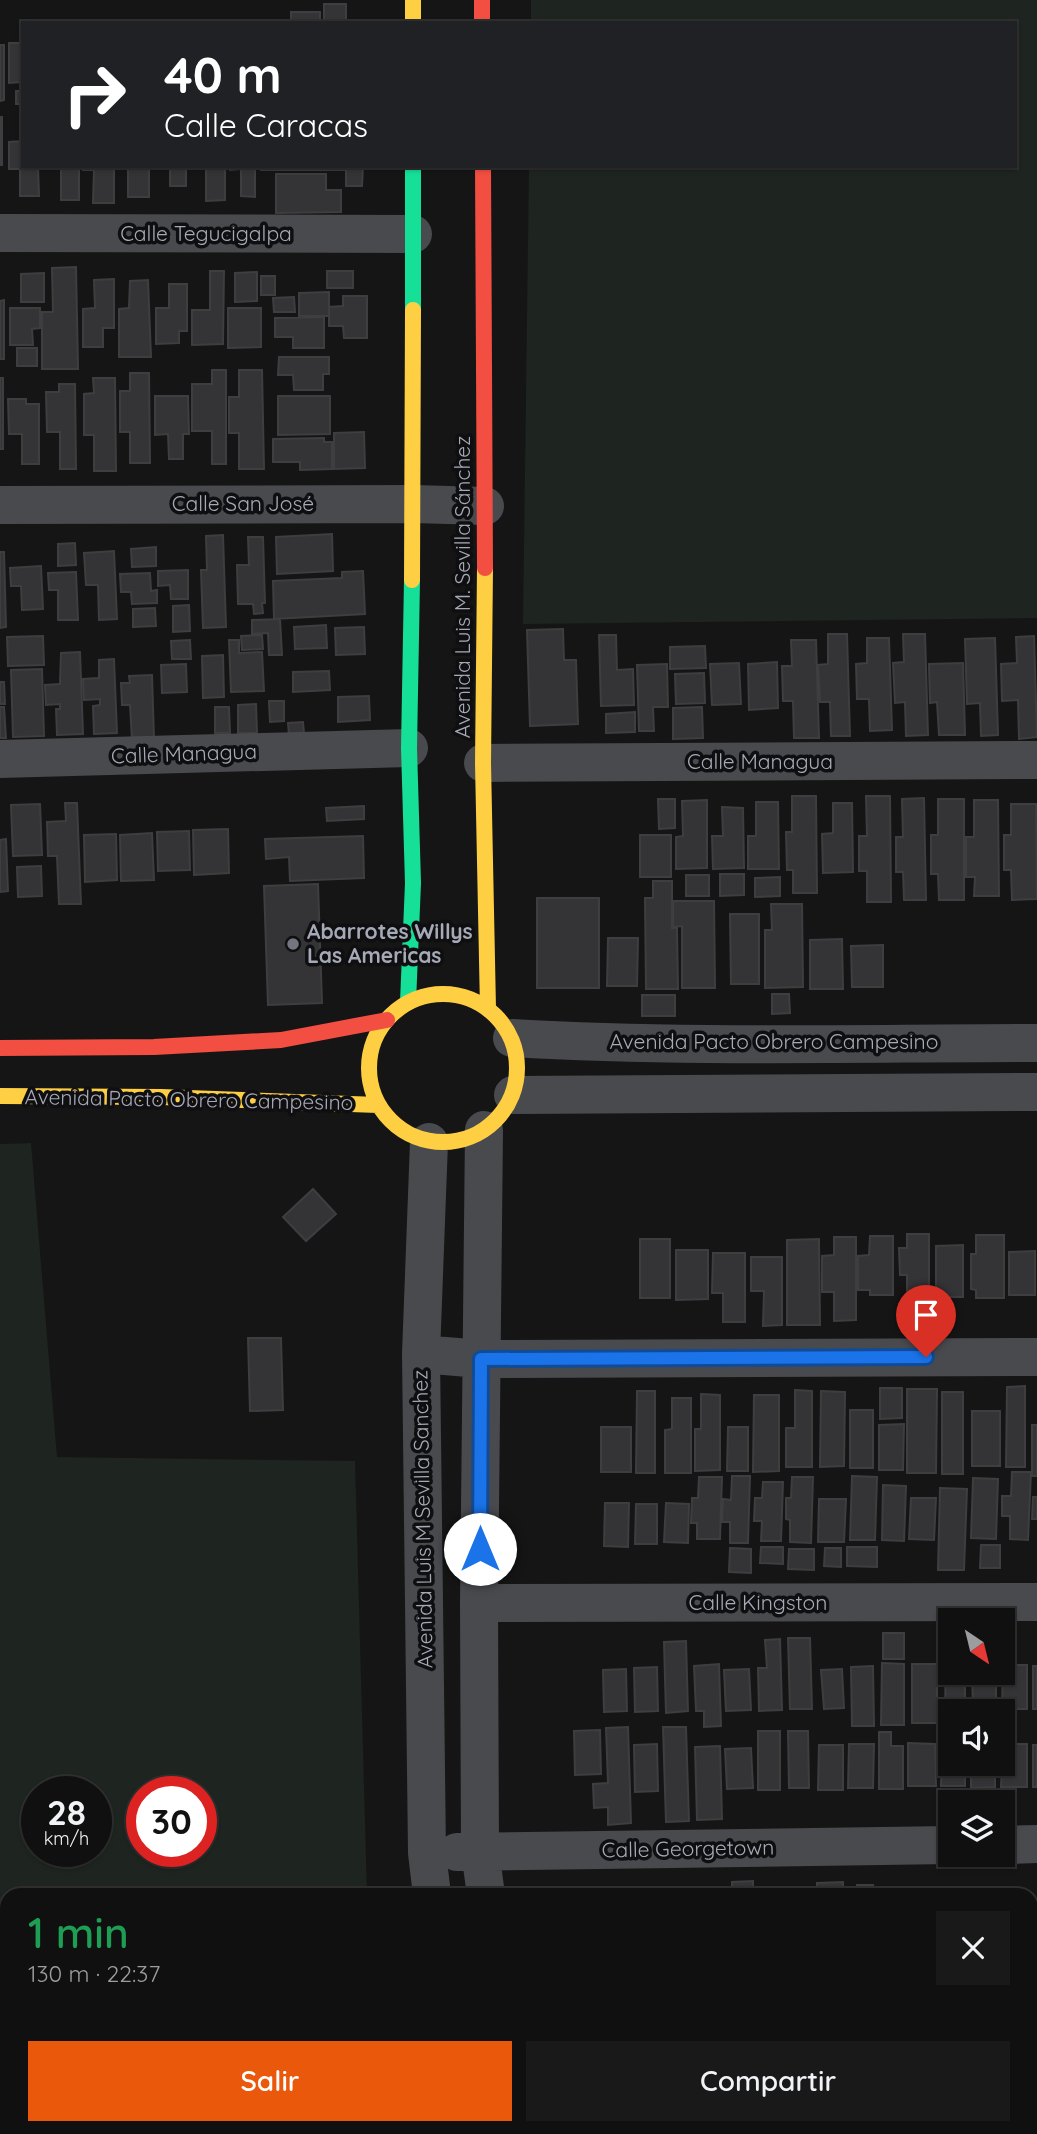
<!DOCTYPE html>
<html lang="es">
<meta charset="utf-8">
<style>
body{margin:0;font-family:Quicksand,sans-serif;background:#191919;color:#f1f3f6;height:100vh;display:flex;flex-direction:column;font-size:26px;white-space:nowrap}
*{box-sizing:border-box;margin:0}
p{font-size:23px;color:#9c9d9f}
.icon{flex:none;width:38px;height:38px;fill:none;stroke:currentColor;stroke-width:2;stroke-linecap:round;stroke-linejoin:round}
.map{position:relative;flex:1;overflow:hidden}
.sheet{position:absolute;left:0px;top:1888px;width:1038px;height:247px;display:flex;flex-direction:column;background:#101010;border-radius:21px 21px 0 0;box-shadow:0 2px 5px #0004,0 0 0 2px #303030}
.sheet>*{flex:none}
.banner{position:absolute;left:21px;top:21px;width:996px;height:147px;border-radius:0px;box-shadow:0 2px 5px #0004,0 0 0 2px #303030;background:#202124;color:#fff;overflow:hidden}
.needle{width:46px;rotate:145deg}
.tools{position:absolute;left:938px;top:1608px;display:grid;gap:14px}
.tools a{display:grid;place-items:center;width:77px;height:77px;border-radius:0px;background:#101010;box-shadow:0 2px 5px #0004,0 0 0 2px #303030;font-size:35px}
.speed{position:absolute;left:21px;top:1776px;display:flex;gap:14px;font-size:35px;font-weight:700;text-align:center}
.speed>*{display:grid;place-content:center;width:91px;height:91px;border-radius:50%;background:#101010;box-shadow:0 2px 5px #0004,0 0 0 2px #303030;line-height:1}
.speed small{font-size:18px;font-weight:400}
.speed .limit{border:10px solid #d22;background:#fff;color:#111}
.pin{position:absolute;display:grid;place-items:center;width:60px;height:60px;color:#fff;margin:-72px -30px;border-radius:50% 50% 50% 0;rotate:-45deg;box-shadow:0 0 7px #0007}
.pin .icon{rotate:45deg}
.me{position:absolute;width:77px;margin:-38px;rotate:0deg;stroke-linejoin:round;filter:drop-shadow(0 0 5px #0008)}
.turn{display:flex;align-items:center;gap:24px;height:147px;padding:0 28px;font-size:32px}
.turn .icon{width:91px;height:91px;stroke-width:2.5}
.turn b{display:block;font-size:49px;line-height:60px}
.round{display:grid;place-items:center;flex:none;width:74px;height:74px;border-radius:0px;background:#191919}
.overview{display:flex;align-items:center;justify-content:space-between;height:119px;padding:0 28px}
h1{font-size:42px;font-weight:600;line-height:52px;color:#1e9e55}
.button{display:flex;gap:14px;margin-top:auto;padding:14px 28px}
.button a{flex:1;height:80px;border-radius:0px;background:#ea580c;color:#fff;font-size:28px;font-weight:600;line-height:80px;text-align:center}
.button a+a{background:#191919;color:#f1f3f6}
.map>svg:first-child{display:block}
.green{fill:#1e241f;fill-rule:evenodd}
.building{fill:#343436;stroke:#3e3e41;stroke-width:2}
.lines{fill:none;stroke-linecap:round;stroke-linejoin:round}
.street{stroke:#494a4e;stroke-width:38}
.fast{stroke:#16e098;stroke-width:16}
.slow{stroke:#ffcf43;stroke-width:16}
.jam{stroke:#f24e42;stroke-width:16}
.route-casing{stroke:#114b97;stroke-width:18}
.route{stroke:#1a73e8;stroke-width:12}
.poi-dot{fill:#73767e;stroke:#0f0f11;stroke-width:2.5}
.labels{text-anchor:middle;stroke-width:7;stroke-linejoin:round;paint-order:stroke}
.street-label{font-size:21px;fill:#a6aab6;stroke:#0f0f11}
.poi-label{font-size:21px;font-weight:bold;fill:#a6aab6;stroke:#0f0f11;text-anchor:start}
</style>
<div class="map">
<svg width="1037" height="2134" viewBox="0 0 1037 2134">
<rect width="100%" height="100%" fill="#151515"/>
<path class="green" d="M531,0H1037V618L523,624L529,166H1015V23H531Z
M31,1143L57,1457L355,1461L367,1895H7V2128H424L426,2134H0V1144ZM37,1792H96V1852H37ZM142,1792H201V1852H142Z"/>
<path class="building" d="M324,4H346V23H324Z
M291,12H320V23H291Z
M9,43H23L21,82L9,83Z
M0,45H4V100L0,101Z
M16,91H23V104H16Z
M0,117H2V165H0Z
M23,141V166H38L39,196H20V169H9V142Z
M61,166H79V200H61Z
M83,166H114V203H93L94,170H83Z
M120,166H149V197H128V167Z
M155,166H186V186H170V169H155Z
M192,166H225V200L206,201V169H192Z
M230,166H255V197L241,196V169L230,170Z
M261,166H363L362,186H346V170H261Z
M276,174H326V190H341V212L276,213Z
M76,267L78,369H42V312H53L52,268Z
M210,271H224L223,344L192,345V310H210Z
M327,271H353V288H327Z
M257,272V301L235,302V273Z
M44,273V302H21V274Z
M261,276H275V295H261Z
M114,279V328H103V347H83V309L95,308L94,280Z
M148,280L151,357H119V309L129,308L130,281Z
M169,284H187V331H179V343L156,344V308H169Z
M329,292V316H299V293Z
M343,296H367V338H344L343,326H329V307L343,306Z
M294,297L295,312H274L273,298Z
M4,300V359H0V301Z
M10,308H40V328L32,329L33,345H10Z
M228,308H261V347L228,348Z
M324,317V348H293V337H275V318Z
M17,348H37V366H17Z
M279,357H329V374H323V390H294L293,375H278Z
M212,370H226V464H212V431H192V384H212Z
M239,370H262L264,469H239V433H229V397H239Z
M130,373H149L150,463H130V432H120V391H130Z
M0,378H3V449H0Z
M93,378H115L116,471H94V435H84V394L94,393Z
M59,384H75L76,469H60V432H47L46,392H59Z
M155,396H188L189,434H183V459H169L168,434L155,435Z
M278,396H330V434L278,435Z
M8,399H26V404H39V464H22V434H9Z
M364,432L365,468L334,469V433Z
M324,438V442H332V469L300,470V462H273V439Z
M332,534L333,571L277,574L276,537Z
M223,535L226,627L203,628L201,570H207L206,536Z
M248,537H263L265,603H262L263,613L254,614L253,604H238L237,565H249Z
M75,543L76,565L58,566V544Z
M156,547V566L132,567L131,549Z
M114,551L117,619L99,620L98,585H86L84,553Z
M0,552H4L6,627L0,628Z
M41,566L43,609L22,610L21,586H11L10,568Z
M188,570V599H171L170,585L158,586V571Z
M363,571L365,614L274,619L273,581L342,578V572Z
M76,572L78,620H58V590H49L48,573Z
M150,573L151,591L157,590V603L132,604L131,592H121L120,574Z
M189,605L190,631L173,632V606Z
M155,608L156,626L133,627V609Z
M280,619L282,655H269L268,633L252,634V620Z
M326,625L327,648L295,649L294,627Z
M364,627L365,654L336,655L335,628Z
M563,629L564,660H576L578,724L530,726L527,630Z
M828,634H847L850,736H831L830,702H820L818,665L828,664Z
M903,634H925L928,735L906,736L905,702L895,703L893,663L904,662Z
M262,635L263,649L242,650L241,636Z
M599,635H616L617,670L633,669L634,705L601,706Z
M43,636L44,665L8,666L7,637Z
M1034,636L1037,737L1019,739L1018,700L1002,701L1001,664L1017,663L1016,637Z
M867,638H889L892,730L870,731L869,699H857L856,664L867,663Z
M995,638L998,735L981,736L980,703L967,704L965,639Z
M190,640L191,659H172L171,641Z
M229,640H239V653L262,652L264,691L231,692Z
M791,640H816L819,738H794L793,701H783L782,666H792Z
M705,646L706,668L670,669V647Z
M80,652L83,734L57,735L56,709H60V704L46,705L45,685L60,684L61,653Z
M223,655L224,697L203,698L202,656Z
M114,659L117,733L94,734L93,706L100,705V699L84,700L83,679L99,678V660Z
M777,662L778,708L749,710L748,664Z
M739,663L741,704L712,705L710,664Z
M963,663L965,735H939L937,702L930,703L929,664Z
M186,664L187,692L162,693L161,665Z
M667,664L668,707H653L654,731H639L637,665Z
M42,669L44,736L13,737L11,670Z
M329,671L330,690L293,692V672Z
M704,673L705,703L676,704L675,674Z
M152,675L154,739H132L130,705H122L121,683H130L129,676Z
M0,682H4L5,704H0Z
M369,696L370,720L338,722V697Z
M269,701H284V721L270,722Z
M256,704L257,733H238V705Z
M0,707H4L6,738H0Z
M215,707H229L230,733H215Z
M702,707L703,738L673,739V708Z
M635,712V732L606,733V714Z
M303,722L304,734L289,735L288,723Z
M792,796H816L817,893H793V870H787L786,832H792Z
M866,796H890L891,902H867V871H859V836H867Z
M924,798L926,900H904L903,872H896V837H903L902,799Z
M658,799H675V828L659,829Z
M938,799H964V900H939L938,874H931V835H938Z
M707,800V868L676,869V837L683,836L682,801Z
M974,800H998L999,896H974L975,877H966V837H974Z
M756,802H778L779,869H748V836H756Z
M65,803H77L81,904H59L57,856H48L47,822L66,821Z
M833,803H852L853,872L823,873L822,834L833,833Z
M40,804L42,855L13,856L11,805Z
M1011,804H1036L1037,899L1012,900L1011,870H1004V835H1011Z
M364,806V819L327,821L326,808Z
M722,807L743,808L744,868L713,869L712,836H723Z
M228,829L229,873L194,875L193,830Z
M189,831L190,870L158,871L157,832Z
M152,833L154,880L121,881L120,835Z
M116,834L117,880L85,882L84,835Z
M640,835H671V877H640Z
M363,836L364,878L290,881L289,857L266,859L265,839Z
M6,839L8,891L0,892V840Z
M41,866L42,896L18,897L17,867Z
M720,874H744V895L720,896Z
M686,875H709V896H686Z
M780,877V896L755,897V878Z
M653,881H672V928H677L678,989H646L645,898H653Z
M318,884L322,1003L268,1005L264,886Z
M537,898H599V988H537Z
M673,901H714L715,988H682V926L673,927Z
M771,904H802L803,987L765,988V930H772Z
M730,914H759V984H731Z
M608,938H638L637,986H607Z
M842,939L843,989H810V940Z
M883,945V987H852L851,946Z
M772,994H789L790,1013L772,1014Z
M642,995H675V1016H642Z
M313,1189L336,1214L306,1241L283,1217Z
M907,1234H929V1295L907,1296V1275H900L899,1248H907Z
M976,1235H1004V1298H976V1290L971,1289V1254H976Z
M870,1236H893V1295H870V1290H858V1256L869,1255Z
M834,1237H856V1320L834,1321V1292H822V1256L834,1255Z
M640,1239H670V1298H640Z
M819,1239L820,1325H787V1240Z
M963,1245V1297H936V1246Z
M676,1250H708V1299L676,1300Z
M1035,1251V1295H1009V1252Z
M713,1253H745V1322H723V1293H712Z
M751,1257H782V1325L763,1326L764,1291H751Z
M248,1338H281L283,1410L250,1411Z
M1025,1386V1467H1006L1007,1387Z
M880,1388H902V1418L880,1419Z
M907,1389H937L936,1473H907Z
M795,1390L812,1391V1467H786V1428H795Z
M637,1391H655V1473H636Z
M821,1391L845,1392L844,1466L820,1467Z
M942,1392H963V1474H942Z
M701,1394L720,1395V1470L695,1471V1429H701Z
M754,1395H779V1471L753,1472Z
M672,1398H691V1473H665V1430L672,1429Z
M850,1410H873V1468H850Z
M972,1411H1000V1466H972Z
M904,1424L903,1470H879V1425Z
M1032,1425H1037V1476H1032Z
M601,1427H631V1472H601Z
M728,1427H748V1471H727Z
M1012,1472H1031L1028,1540L1010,1539V1516H1002V1496H1011Z
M732,1476H750L748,1543H730V1522H722L723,1499L731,1500Z
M852,1476L877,1477L875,1540H850Z
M699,1477H722L720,1539H697V1523H691L692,1498H698Z
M792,1477H813L811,1543L790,1542V1520L786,1519V1498H791Z
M973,1478L998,1479L996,1539L971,1538Z
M763,1482H783L781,1541H761L762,1521H754L755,1498H762Z
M883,1485L906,1486L904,1541L882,1540Z
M940,1488L967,1489L964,1570H938Z
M1033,1497H1037V1519H1032Z
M911,1498H936L934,1540L909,1539Z
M819,1499H846L844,1542H818Z
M605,1503H629L628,1547L604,1546Z
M666,1503L689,1504L688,1543L664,1542Z
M636,1504H657V1544H635Z
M981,1545H1000V1568H980Z
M761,1547H783V1564L760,1563Z
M847,1547H877V1567L847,1566Z
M730,1548L751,1549V1573L729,1572Z
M825,1548H841V1567L824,1566Z
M789,1549H814V1570L788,1569Z
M883,1633H904V1659H883Z
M946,1636H950V1673H965V1712H950V1726H945Z
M788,1638H810L812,1709H790Z
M780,1639L782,1710L759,1711L758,1668H767L765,1640Z
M686,1641L688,1711L666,1713L664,1642Z
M882,1663L904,1664V1725H881Z
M719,1664L721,1726L704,1727V1711H696L694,1666Z
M912,1664H937V1723H912Z
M1003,1665H1027V1709H1002Z
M873,1666L874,1726H852L851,1667Z
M1033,1666H1037V1709H1033Z
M657,1667L658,1711L635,1712L634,1668Z
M626,1669L627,1711L604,1712L603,1670Z
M749,1669L751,1710L726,1711L724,1670Z
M842,1669L844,1708L824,1709L821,1670Z
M972,1673H996V1709H973Z
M628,1727L631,1823L608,1825V1807L594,1808L593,1784L608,1783L606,1728Z
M663,1727H686L689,1821L666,1822Z
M600,1730L601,1774L575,1775L574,1731Z
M758,1731H780V1790H758Z
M788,1731H808L809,1788H789Z
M879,1732H891V1746H903V1789H879Z
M908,1743L935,1744L936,1786H908Z
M657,1744L658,1791L635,1792L634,1745Z
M849,1744H874L873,1788H848Z
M1003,1744H1027V1787H1001Z
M819,1745H843V1790H818Z
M942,1745H950V1764H965V1786H941Z
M1033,1745H1037V1787H1033Z
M720,1746L722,1819L697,1820L695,1747Z
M751,1748L753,1788L727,1789L725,1749Z
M971,1764H995V1787L971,1788Z
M944,1795H970V1802H950V1815H944Z
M753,1881V1895H732V1882Z
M843,1882V1895H817V1883Z
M857,1885H873V1895H857Z
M1033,1922H1037V1960H1034Z
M1032,1992H1037V2030H1032Z
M910,2128V2134H885V2129Z"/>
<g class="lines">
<path class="street" d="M0,233L413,234
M0,505L413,504L485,506
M0,759L409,748
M483,763L1037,760
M512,1038C686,1048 862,1043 1037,1043
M513,1095L1037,1092
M484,1130L479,1603L480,1851L486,1895
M429,1142L421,1354L427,1853L432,1895
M421,1354L481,1359L1037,1357
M479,1603L1037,1602
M1003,1845L1037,1844
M457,1852L950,1845
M1031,2096H1037
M479,2128L481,2134
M528,2128L529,2134"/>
<path class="fast" d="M413,166V310
M408,1002L413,883L409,748L412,580"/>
<path class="slow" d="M413,0V23
M485,568L483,763L488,1009
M412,580L413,310
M369 1068a74 74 0 1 1 148 0a74 74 0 1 1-148 0Z
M0,1096L161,1097L378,1105"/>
<path class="jam" d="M482,0V23
M483,166L485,568
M0,1048L154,1047L281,1040L387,1020"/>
</g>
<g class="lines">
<g class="route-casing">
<path id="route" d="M480,1549L481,1359L926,1357"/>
</g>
<use href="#route" class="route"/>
</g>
<circle class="poi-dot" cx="293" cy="944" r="7"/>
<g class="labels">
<g class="street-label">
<text x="206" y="241">Calle Tegucigalpa</text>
<text x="243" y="511">Calle San José</text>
<text transform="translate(463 587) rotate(-90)" y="7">Avenida Luis M. Sevilla Sánchez</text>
<text transform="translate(184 754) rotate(-2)" y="7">Calle Managua</text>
<text x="760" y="769">Calle Managua</text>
<text x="774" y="1049">Avenida Pacto Obrero Campesino</text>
<text transform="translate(189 1100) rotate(1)" y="7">Avenida Pacto Obrero Campesino</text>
<text transform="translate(423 1519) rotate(-91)" y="7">Avenida Luis M Sevilla Sanchez</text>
<text x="758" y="1610">Calle Kingston</text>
<text transform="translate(688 1849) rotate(-1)" y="7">Calle Georgetown</text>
</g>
<g class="poi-label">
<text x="307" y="939">Abarrotes Willys<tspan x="307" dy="24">Las Americas</tspan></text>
</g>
</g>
</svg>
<div class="tools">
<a><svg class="needle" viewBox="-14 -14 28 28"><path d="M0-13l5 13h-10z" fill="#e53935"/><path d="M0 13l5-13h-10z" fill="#9c9d9f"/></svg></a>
<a><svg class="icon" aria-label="sound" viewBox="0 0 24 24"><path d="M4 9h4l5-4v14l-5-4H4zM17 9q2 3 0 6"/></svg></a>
<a><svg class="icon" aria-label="layers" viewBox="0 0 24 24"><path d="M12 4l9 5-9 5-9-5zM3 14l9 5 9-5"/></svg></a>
</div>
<div class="speed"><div>28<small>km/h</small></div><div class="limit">30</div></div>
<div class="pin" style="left:926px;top:1357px;background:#d93025"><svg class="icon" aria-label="arrive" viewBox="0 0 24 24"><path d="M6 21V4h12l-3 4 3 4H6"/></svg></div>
<svg class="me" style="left:480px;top:1549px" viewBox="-20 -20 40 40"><circle r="19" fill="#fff"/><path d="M0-13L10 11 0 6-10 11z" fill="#1a73e8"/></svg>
<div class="banner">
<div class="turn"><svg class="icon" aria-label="right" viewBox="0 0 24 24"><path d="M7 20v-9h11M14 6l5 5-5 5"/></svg><div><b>40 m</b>Calle Caracas</div></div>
</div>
<section class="sheet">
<div class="overview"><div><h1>1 min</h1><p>130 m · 22:37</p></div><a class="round"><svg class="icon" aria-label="close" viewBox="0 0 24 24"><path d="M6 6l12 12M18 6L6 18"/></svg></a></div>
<div class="button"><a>Salir</a><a>Compartir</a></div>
</section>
</div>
